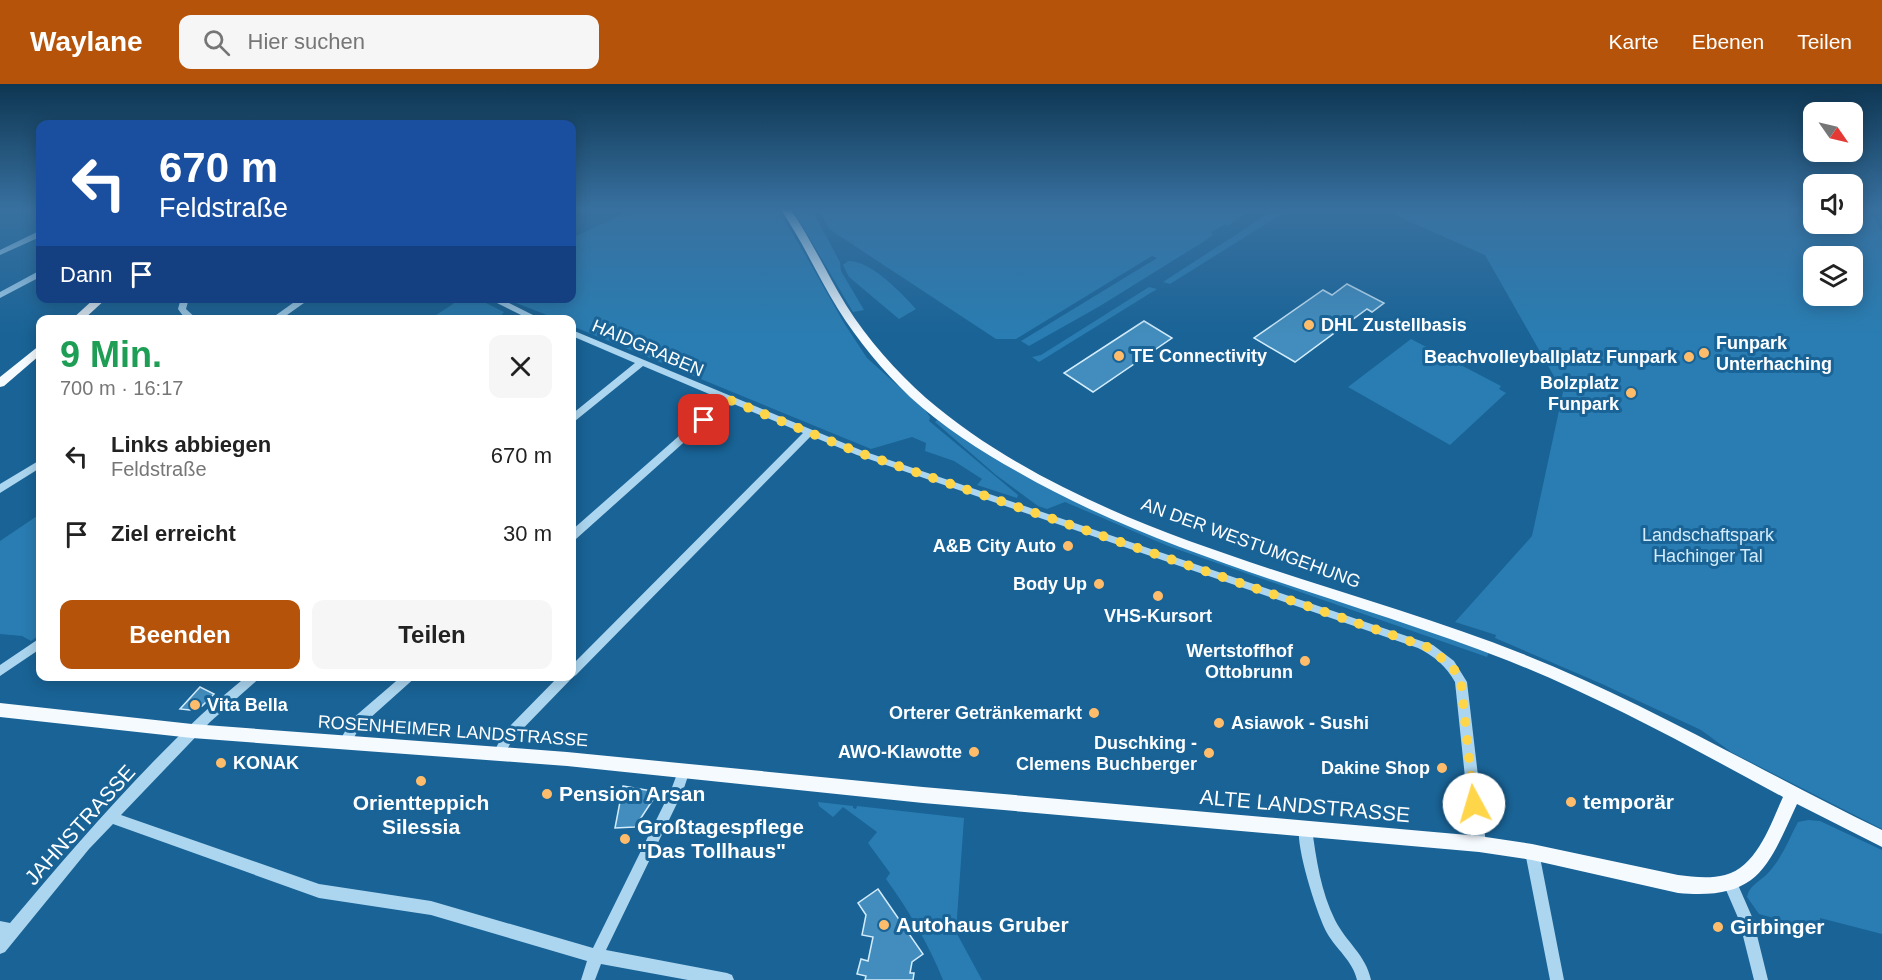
<!DOCTYPE html>
<html lang="de">
<meta charset="utf-8">
<style>
body{margin:0;font-family:Helvetica,sans-serif;background:#f6f6f6;color:#222;height:100vh;display:flex;flex-direction:column;font-size:22px;white-space:nowrap}
*{box-sizing:border-box;margin:0}
p{font-size:20px;color:#767676}
.icon{flex:none;width:33px;height:33px;fill:none;stroke:currentColor;stroke-width:2;stroke-linecap:round;stroke-linejoin:round}
.map{position:relative;flex:1;overflow:hidden}
.drawer{position:absolute;left:36px;top:231px;width:540px;height:366px;display:flex;flex-direction:column;background:#fff;border-radius:12px;box-shadow:0 3px 15px #0003}
.drawer>*{flex:none}
.top-card{position:absolute;left:36px;top:36px;width:540px;height:183px;border-radius:12px;box-shadow:0 3px 15px #0003;background:#1a4fa0;color:#fff;overflow:hidden}
.needle{width:39px;rotate:124deg}
.tools{position:absolute;left:1803px;top:18px;display:grid;gap:12px}
.tools a{display:grid;place-items:center;width:60px;height:60px;border-radius:12px;background:#fff;box-shadow:0 3px 15px #0003;font-size:30px}
.pin{position:absolute;display:grid;place-items:center;width:51px;height:51px;color:#fff;margin:-26px;border-radius:12px;box-shadow:0 3px 9px #0006}
.me{position:absolute;width:66px;margin:-33px;rotate:354deg;stroke-linejoin:round;filter:drop-shadow(0 0 4px #0008)}
.turn{display:flex;align-items:center;gap:21px;height:126px;padding:0 24px;font-size:27px}
.turn .icon{width:78px;height:78px;stroke-width:2.5}
.turn b{display:block;font-size:42px;line-height:51px}
.then{display:flex;align-items:center;height:57px;padding:0 24px;background:#0003;gap:12px;font-size:22px}
.round{display:grid;place-items:center;flex:none;width:63px;height:63px;border-radius:12px;background:#f6f6f6}
.overview{display:flex;align-items:center;justify-content:space-between;height:102px;padding:0 24px}
h1{font-size:36px;font-weight:700;line-height:45px;color:#1e9e55}
.button{display:flex;gap:12px;margin-top:auto;padding:12px 24px}
.button a{flex:1;height:69px;border-radius:12px;background:#b45309;color:#fff;font-size:24px;font-weight:700;line-height:69px;text-align:center}
.button a+a{background:#f6f6f6;color:#222}
ul{padding:0;list-style:none}
li{display:flex;align-items:center;gap:18px;height:78px;padding:0 24px}
li div{flex:1}
li b{display:block;font-size:22px}
li em{font-style:normal}
header{display:flex;align-items:center;gap:36px;box-sizing:border-box;height:84px;padding:0 30px;background:#b45309;color:#fff}
header strong{font-size:28px}
nav{display:flex;gap:33px;margin-inline-start:auto;font-size:21px}
.search{width:420px;height:54px;background:#f6f6f6;display:flex;align-items:center;gap:15px;box-sizing:border-box;padding:0 21px;border-radius:12px;color:#767676;font-size:22px}
.map>svg:first-child{display:block}
.green{fill:#297db2;fill-rule:evenodd}
.building{fill:#428dbd;stroke:#d3ecfb;stroke-width:1.5}
.lines{fill:none;stroke-linecap:round;stroke-linejoin:round}
.minor{fill:#acd6f0;fill-rule:evenodd}
.major{fill:#f5faff;fill-rule:evenodd}
.route{stroke:#ffd54a;stroke-width:10;stroke-dasharray:0 18}
.poi-dot{fill:#ffbd6b;stroke:#196396;stroke-width:2}
.labels{text-anchor:middle;stroke-width:6;stroke-linejoin:round;paint-order:stroke}
.poi-label{font-size:18px;font-weight:bold;fill:#fff;stroke:#196396;text-anchor:end}
.street-label{font-size:18px;fill:#fff;stroke:#196396}
.park-label{font-size:18px;fill:#d3ecfb;stroke:#196396}
.near-poi-label{font-size:21px;font-weight:bold;fill:#fff;stroke:#196396;text-anchor:start}
.near-street-label{font-size:21px;fill:#fff;stroke:#196396}
</style>
<header>
<strong>Waylane</strong>
<div class="search"><svg class="icon" aria-label="search" viewBox="0 0 24 24"><circle cx="10" cy="10" r="6"/><path d="M15 15l6 6"/></svg>Hier suchen</div>
<nav><a>Karte</a><a>Ebenen</a><a>Teilen</a></nav>
</header>
<div class="map">
<svg width="1882" height="896" viewBox="0 0 1882 896">
<rect width="100%" height="100%" fill="#196396"/>
<path class="green" d="M632,126H778L802,165L844,239L867,274L926,327L930,333L929,337L1018,411L1017,414L977,401L982,395L954,377L925,367L926,359L912,353L871,365L572,242V236L557,235L506,215L572,214V154Z
M793,126H812L840,178L841,187L864,226L853,228Z
M819,126H1252L1227,142L1226,140L1211,148L1213,151L1203,158L1100,222L1029,262L1021,257L1157,174L1152,172L1016,255H996L829,145Z
M1274,126H1288L1170,200L1163,198Z
M1384,126H1813L1814,140H1852L1853,126H1871L1882,148V745L1731,668L1701,646L1602,600L1495,554L1496,551L1455,538L1532,452L1563,308L1485,171ZM1814,172H1852V212H1814Z
M848,177C869,175 903,210 916,225L899,235L849,193L843,181Z
M1149,203L1157,205L1039,278L1032,273L1041,271Z
M462,214L478,215L504,228L500,233L505,235H430Z
M1411,255L1501,302L1499,305L1506,309L1450,361L1348,303Z
M937,336L1011,384L1072,415L1489,568L1487,573L1168,462L1065,418L1047,425L1038,422L996,391L935,338Z
M40,430V551L31,557L22,552L0,550V457Z
M818,718L853,722V724L856,725L857,722L964,734L956,848L982,896H943C928,859 909,827 886,795L890,789L868,759L877,748L843,723L833,733L819,722Z
M1808,736L1820,737L1882,766V850L1820,834L1821,847L1759,830L1747,813C1749,801 1761,797 1769,788C1782,774 1789,755 1798,738Z"/>
<path class="building" d="M1347,200L1384,219L1372,228L1367,225L1295,278L1254,254L1323,206L1332,211Z
M1144,237L1172,254L1093,308L1064,289Z
M200,603L214,610L202,622L190,626L180,625Z
M623,702L658,708L635,743L615,744Z
M878,805L923,870L912,878L910,889H914L913,896H865L866,892L857,890L861,875L868,877L873,853L862,851L866,831L858,819Z"/>
<g class="lines">
<path class="minor" d="M37,148H40V153L0,171V166Z
M37,188H40V193L0,214V208Z
M181,214H189L186,225L198,236C187,236 184,234 178,225Z
M300,214H311L280,236H269Z
M487,214H499L543,236H531Z
M572,246L863,367L1433,561L1454,577L1467,598L1486,760L1484,764L1479,766L1474,764L1472,760L1455,598C1446,582 1434,572 1418,564L857,371L811,352L576,591L573,593L512,656L503,674L499,676L495,674L493,670L504,648L559,592H572V581L803,349L729,318L576,455L572,456V446L721,315L643,282L575,337L572,338V330L635,279L572,252Z
M40,376V384L0,409V400Z
M40,554V565L0,592V581Z
M247,592H262L210,638L121,731L319,800L431,817L593,864L671,706L680,682L684,680L688,682L690,686L683,707L606,866L727,889L732,891L734,896H688L601,880L595,896H581L587,877L431,831L319,814L113,740L89,765L5,868L0,870V837L10,839C70,768 133,694 201,631C216,617 232,605 247,592Z
M402,592H417L360,643L349,662L345,663L341,662L339,658L352,635Z
M1305,738L1310,740L1312,744C1316,775 1321,808 1335,836C1346,858 1366,871 1371,896H1357C1353,877 1336,865 1327,849C1317,831 1293,756 1300,740Z
M1532,762L1537,764L1539,768L1564,896H1550L1525,768L1527,764Z
M1730,792L1735,794L1753,835L1768,896H1754L1739,836L1723,799L1725,794Z"/>
<path class="major" d="M781,126H791C812,157 827,190 846,221C868,256 896,287 926,314C1090,454 1327,492 1523,570C1647,619 1762,688 1882,746V763L1797,720C1767,785 1758,816 1678,809L1532,776L1479,768L923,719L567,682L192,654L0,633V619L192,640L567,668L923,703L1479,752L1532,760L1678,791C1693,793 1710,795 1725,791C1757,783 1771,739 1783,713C1694,665 1604,615 1509,577C1346,513 1171,476 1018,388C980,367 942,342 910,313C883,287 858,257 838,225C818,193 803,158 781,126Z
M95,214H107L83,236H71Z
M40,261V271L4,302L0,303V293Z"/>
</g>
<linearGradient id="sky" x2="0" y2="1"><stop stop-color="#0e3652"/><stop offset="0.5" stop-color="#3871a0"/><stop offset="1" stop-color="#3871a0" stop-opacity="0"/></linearGradient>
<rect width="1882" height="252" fill="url(#sky)"/>
<g class="lines">
<path class="route" d="M704,336L727,315L860,369L1430,564L1453,584L1461,598L1474,720"/>
</g>
<g class="poi-dot">
<circle cx="1309" cy="241" r="6"/>
<circle cx="1704" cy="269" r="6"/>
<circle cx="1119" cy="272" r="6"/>
<circle cx="1689" cy="273" r="6"/>
<circle cx="1631" cy="309" r="6"/>
<circle cx="1068" cy="462" r="6"/>
<circle cx="1099" cy="500" r="6"/>
<circle cx="1158" cy="512" r="6"/>
<circle cx="1305" cy="577" r="6"/>
<circle cx="195" cy="621" r="6"/>
<circle cx="1094" cy="629" r="6"/>
<circle cx="1219" cy="639" r="6"/>
<circle cx="974" cy="668" r="6"/>
<circle cx="1209" cy="669" r="6"/>
<circle cx="221" cy="679" r="6"/>
<circle cx="1442" cy="684" r="6"/>
<circle cx="421" cy="697" r="6"/>
<circle cx="547" cy="710" r="6"/>
<circle cx="1571" cy="718" r="6"/>
<circle cx="625" cy="755" r="6"/>
<circle cx="884" cy="841" r="6"/>
<circle cx="1718" cy="843" r="6"/>
</g>
<g class="labels">
<g class="poi-label">
<text x="1321" y="247" text-anchor="start">DHL Zustellbasis</text>
<text x="1716" y="265" text-anchor="start">Funpark<tspan x="1716" dy="21">Unterhaching</tspan></text>
<text x="1131" y="278" text-anchor="start">TE Connectivity</text>
<text x="1677" y="279">Beachvolleyballplatz Funpark</text>
<text x="1619" y="305">Bolzplatz<tspan x="1619" dy="21">Funpark</tspan></text>
<text x="1056" y="468">A&amp;B City Auto</text>
<text x="1087" y="506">Body Up</text>
<text x="1158" y="538" text-anchor="middle">VHS-Kursort</text>
<text x="1293" y="573">Wertstoffhof<tspan x="1293" dy="21">Ottobrunn</tspan></text>
<text x="207" y="627" text-anchor="start">Vita Bella</text>
<text x="1082" y="635">Orterer Getränkemarkt</text>
<text x="1231" y="645" text-anchor="start">Asiawok - Sushi</text>
<text x="1197" y="665">Duschking -<tspan x="1197" dy="21">Clemens Buchberger</tspan></text>
<text x="962" y="674">AWO-Klawotte</text>
<text x="233" y="685" text-anchor="start">KONAK</text>
<text x="1430" y="690">Dakine Shop</text>
</g>
<g class="street-label">
<text transform="translate(648 264) rotate(23)" y="6">HAIDGRABEN</text>
<text transform="translate(1251 459) rotate(20)" y="6">AN DER WESTUMGEHUNG</text>
<text transform="translate(453 647) rotate(4)" y="6">ROSENHEIMER LANDSTRASSE</text>
</g>
<g class="park-label">
<text x="1708" y="457">Landschaftspark<tspan x="1708" dy="21">Hachinger Tal</tspan></text>
</g>
<g class="near-poi-label">
<text x="559" y="717">Pension Arsan</text>
<text x="1583" y="725">temporär</text>
<text x="421" y="726" text-anchor="middle">Orientteppich<tspan x="421" dy="24">Silessia</tspan></text>
<text x="637" y="750">Großtagespflege<tspan x="637" dy="24">"Das Tollhaus"</tspan></text>
<text x="896" y="848">Autohaus Gruber</text>
<text x="1730" y="850">Girbinger</text>
</g>
<g class="near-street-label">
<text transform="translate(1305 722) rotate(5)" y="7">ALTE LANDSTRASSE</text>
<text transform="translate(80 741) rotate(-48)" y="7">JAHNSTRASSE</text>
</g>
</g>
</svg>
<div class="tools">
<a><svg class="needle" viewBox="-14 -14 28 28"><path d="M0-13l5 13h-10z" fill="#e53935"/><path d="M0 13l5-13h-10z" fill="#767676"/></svg></a>
<a><svg class="icon" aria-label="sound" viewBox="0 0 24 24"><path d="M4 9h4l5-4v14l-5-4H4zM17 9q2 3 0 6"/></svg></a>
<a><svg class="icon" aria-label="layers" viewBox="0 0 24 24"><path d="M12 4l9 5-9 5-9-5zM3 14l9 5 9-5"/></svg></a>
</div>
<div class="pin" style="left:704px;top:336px;background:#d93025"><svg class="icon" aria-label="arrive" viewBox="0 0 24 24"><path d="M6 21V4h12l-3 4 3 4H6"/></svg></div>
<svg class="me" style="left:1474px;top:720px" viewBox="-20 -20 40 40"><circle r="19" fill="#fff"/><path d="M0-13L10 11 0 6-10 11z" fill="#ffd54a"/></svg>
<div class="top-card">
<div class="turn"><svg class="icon" aria-label="left" viewBox="0 0 24 24"><path d="M17 20v-9H6M10 6l-5 5 5 5"/></svg><div><b>670 m</b>Feldstraße</div></div>
<div class="then">Dann<svg class="icon" aria-label="arrive" viewBox="0 0 24 24"><path d="M6 21V4h12l-3 4 3 4H6"/></svg></div>
</div>
<section class="drawer">
<div class="overview"><div><h1>9 Min.</h1><p>700 m · 16:17</p></div><a class="round"><svg class="icon" aria-label="close" viewBox="0 0 24 24"><path d="M6 6l12 12M18 6L6 18"/></svg></a></div>
<ul>
<li><svg class="icon" aria-label="left" viewBox="0 0 24 24"><path d="M17 20v-9H6M10 6l-5 5 5 5"/></svg><div><b>Links abbiegen</b><p>Feldstraße</p></div><em>670 m</em></li>
<li><svg class="icon" aria-label="arrive" viewBox="0 0 24 24"><path d="M6 21V4h12l-3 4 3 4H6"/></svg><div><b>Ziel erreicht</b></div><em>30 m</em></li>
</ul>
<div class="button"><a>Beenden</a><a>Teilen</a></div>
</section>
</div>
